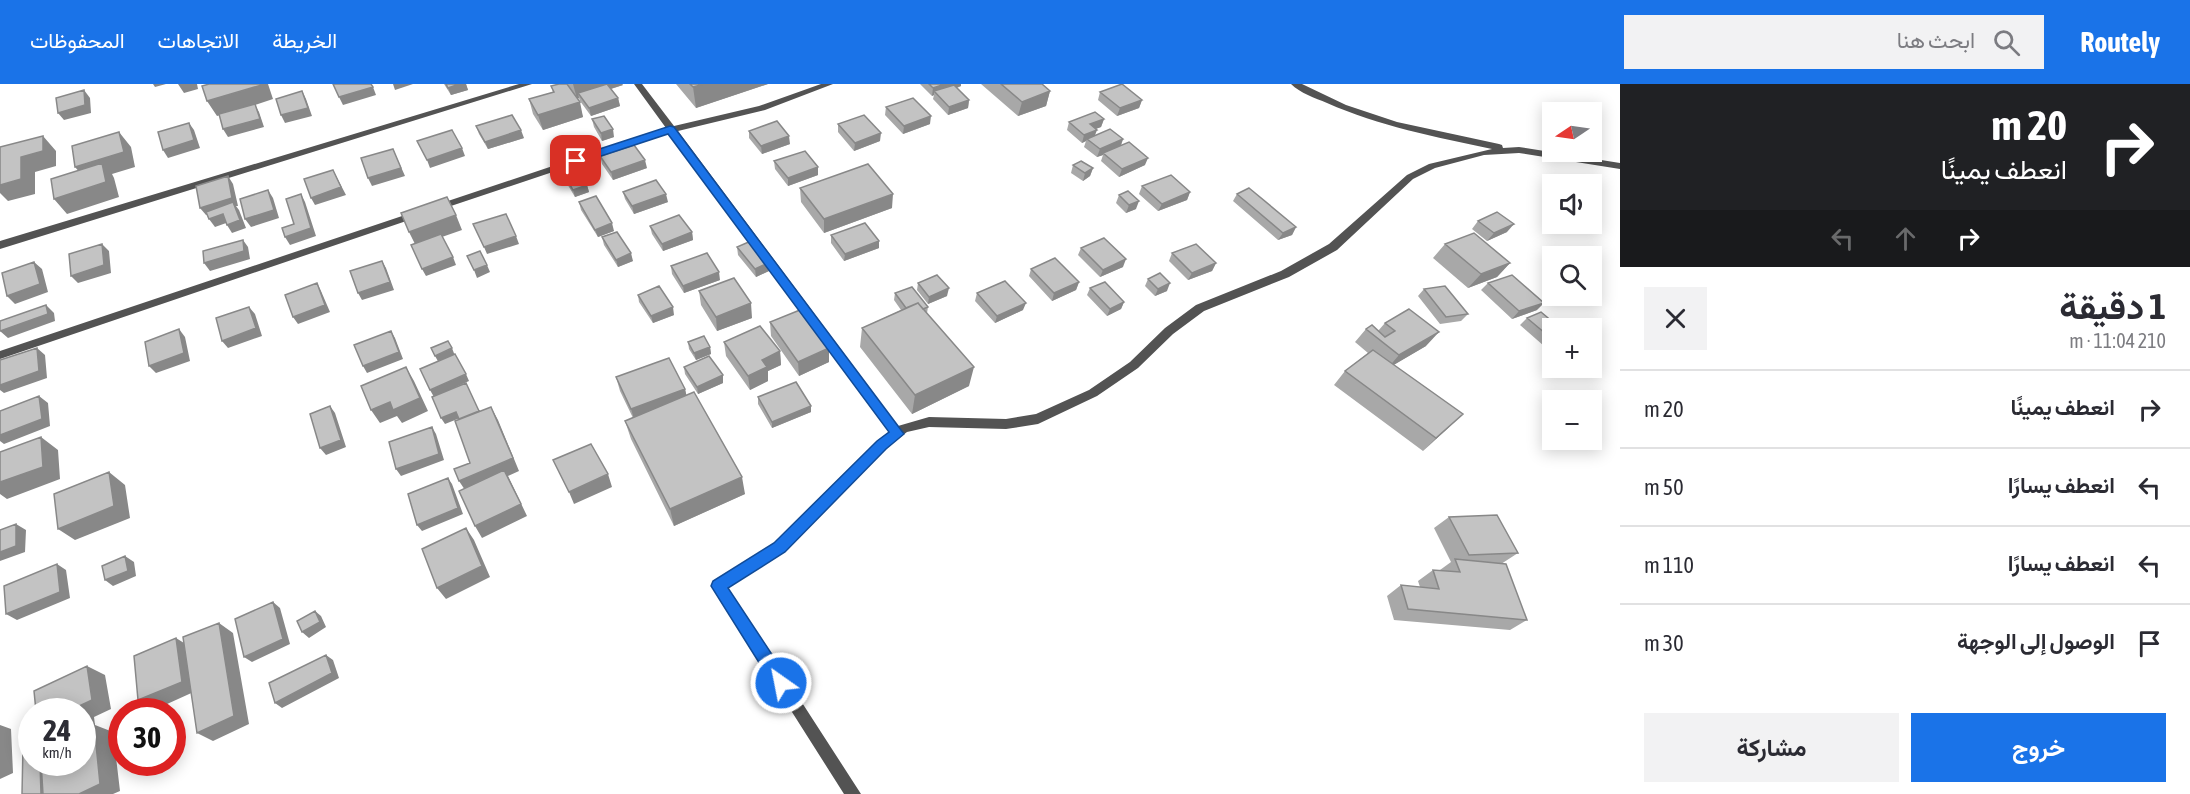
<!DOCTYPE html>
<html lang="ar">
<meta charset="utf-8">
<style>
body{margin:0;font-family:"Asap Condensed",Vazirmatn,sans-serif;background:#f2f2f3;color:#2b2b33;direction:rtl;height:100vh;display:flex;flex-direction:column;font-size:22px;white-space:nowrap}
*{box-sizing:border-box;margin:0}
p{font-size:20px;color:#7c7c81}
.icon{flex:none;width:33px;height:33px;fill:none;stroke:currentColor;stroke-width:2;stroke-linecap:round;stroke-linejoin:round}
.map{position:relative;flex:1;overflow:hidden;direction:ltr}
.side{display:flex;flex-direction:column;background:#fff;width:570px}
.side>*{flex:none}
.banner{background:#202124;color:#fff;overflow:hidden}
.needle{width:39px;rotate:257deg}
.buttons{position:absolute;left:1542px;top:18px;display:grid;gap:12px}
.buttons a{display:grid;place-items:center;width:60px;height:60px;border-radius:0px;background:#fff;box-shadow:0 3px 15px #0003;font-size:30px}
.speed{position:absolute;left:18px;top:614px;display:flex;gap:12px;font-size:30px;font-weight:700;text-align:center}
.speed>*{display:grid;place-content:center;width:78px;height:78px;border-radius:50%;background:#fff;box-shadow:0 3px 15px #0003;line-height:1}
.speed small{font-size:15px;font-weight:400}
.speed .limit{border:9px solid #d22;background:#fff;color:#111}
.pin{position:absolute;display:grid;place-items:center;width:51px;height:51px;color:#fff;margin:-26px;border-radius:12px;box-shadow:0 3px 9px #0006}
.me{position:absolute;width:66px;margin:-33px;rotate:327deg;stroke-linejoin:round;filter:drop-shadow(0 0 4px #0008)}
.turn{display:flex;align-items:center;gap:21px;height:126px;padding:0 24px;font-size:27px}
.turn .icon{width:78px;height:78px;stroke-width:2.5}
.turn b{display:block;font-size:42px;line-height:51px}
.lanes{display:flex;align-items:center;height:57px;padding:0 24px;background:#0003;justify-content:center;gap:30px;direction:ltr}
.lanes .off{opacity:.35}
.round{display:grid;place-items:center;flex:none;width:63px;height:63px;border-radius:0px;background:#f2f2f3}
.headline{display:flex;align-items:center;justify-content:space-between;height:102px;padding:0 24px}
h1{font-size:36px;font-weight:700;line-height:45px}
.cta{display:flex;gap:12px;margin-top:auto;padding:12px 24px}
.cta a{flex:1;height:69px;border-radius:0px;background:#1a73e8;color:#fff;font-size:24px;font-weight:700;line-height:69px;text-align:center}
.cta a+a{background:#f2f2f3;color:#2b2b33}
ul{padding:0;list-style:none}
li{display:flex;align-items:center;gap:18px;height:78px;padding:0 24px;border-top:2px solid #e1e1e2}
li div{flex:1}
li b{display:block;font-size:22px}
li em{font-style:normal}
header{display:flex;align-items:center;gap:36px;box-sizing:border-box;height:84px;padding:0 30px;background:#1a73e8;color:#fff}
header strong{font-size:28px}
nav{display:flex;gap:33px;margin-inline-start:auto;font-size:21px}
.search{width:420px;height:54px;background:#f2f2f3;display:flex;align-items:center;gap:15px;box-sizing:border-box;padding:0 21px;border-radius:0px;color:#7c7c81;font-size:22px}
main{display:flex;flex:1;min-height:0}
.map>svg:first-child{display:block}
.lines{fill:none;stroke-linecap:round;stroke-linejoin:round}
.minor{fill:#535353;fill-rule:evenodd}
.wall{fill:#a8a8a8}
.shaded-wall{fill:#888}
.building{fill:#c3c3c3;stroke:#888;stroke-width:1.5}
.route{fill:#1a73e8;stroke:#114b97;stroke-width:1.5}
</style>
<header>
<strong>Routely</strong>
<div class="search"><svg class="icon" aria-label="search" viewBox="0 0 24 24"><circle cx="10" cy="10" r="6"/><path d="M15 15l6 6"/></svg>ابحث هنا</div>
<nav><a>الخريطة</a><a>الاتجاهات</a><a>المحفوظات</a></nav>
</header>
<main>
<section class="side">
<div class="banner">
<div class="turn"><svg class="icon" aria-label="right" viewBox="0 0 24 24"><path d="M7 20v-9h11M14 6l5 5-5 5"/></svg><div><b>20 m</b>انعطف يمينًا</div></div>
<div class="lanes"><svg class="icon off" aria-label="left" viewBox="0 0 24 24"><path d="M17 20v-9H6M10 6l-5 5 5 5"/></svg><svg class="icon off" aria-label="ahead" viewBox="0 0 24 24"><path d="M12 20V5M6 11l6-6 6 6"/></svg><svg class="icon" aria-label="right" viewBox="0 0 24 24"><path d="M7 20v-9h11M14 6l5 5-5 5"/></svg></div>
</div>
<div class="headline"><div><h1>1 دقيقة</h1><p>210 m · 11:04</p></div><a class="round"><svg class="icon" aria-label="close" viewBox="0 0 24 24"><path d="M6 6l12 12M18 6L6 18"/></svg></a></div>
<ul>
<li><svg class="icon" aria-label="right" viewBox="0 0 24 24"><path d="M7 20v-9h11M14 6l5 5-5 5"/></svg><div><b>انعطف يمينًا</b></div><em>20 m</em></li>
<li><svg class="icon" aria-label="left" viewBox="0 0 24 24"><path d="M17 20v-9H6M10 6l-5 5 5 5"/></svg><div><b>انعطف يسارًا</b></div><em>50 m</em></li>
<li><svg class="icon" aria-label="left" viewBox="0 0 24 24"><path d="M17 20v-9H6M10 6l-5 5 5 5"/></svg><div><b>انعطف يسارًا</b></div><em>110 m</em></li>
<li><svg class="icon" aria-label="arrive" viewBox="0 0 24 24"><path d="M6 21V4h12l-3 4 3 4H6"/></svg><div><b>الوصول إلى الوجهة</b></div><em>30 m</em></li>
</ul>
<div class="cta"><a>خروج</a><a>مشاركة</a></div>
</section>
<div class="map">
<svg width="1620" height="710" viewBox="0 0 1620 710">
<rect width="100%" height="100%" fill="#fff"/>
<g class="lines">
<path class="minor" d="M519,0H532L0,165V157Z
M634,0H642L674,42L759,22L821,0H833L765,26L678,47L898,342L929,333L1006,335L1036,330L1089,306L1130,278L1165,244L1196,221L1281,187L1329,160L1407,91L1429,80L1492,65C1436,53 1379,42 1327,19C1315,14 1300,9 1291,0H1302L1346,21L1397,38L1499,60L1502,61L1503,64L1519,63L1620,79V85L1519,69L1484,71L1435,84L1413,95L1337,166L1289,193L1204,227L1173,250L1138,284L1097,312L1038,340L1006,345L929,343L907,348L885,365L785,467L728,504L861,710H844L712,502L714,498L775,459L877,357L889,348L669,49L439,126H433L431,124L433,122L666,44Z
M417,127L422,130L421,132L0,275V267Z"/>
</g>
<path class="wall" d="M444,0H466L468,6L451,11Z
M568,0H622L623,1L611,5L618,14L620,22L591,32L580,17L579,14L577,15L583,33L543,46L533,30L529,15L553,8L551,2Z
M676,0H768L696,24Z
M920,0H961V2L957,4L969,16L968,24L948,31L933,15L934,11L932,12Z
M981,0H1042L1050,7L1046,22L1018,32Z
M1100,8L1142,16L1139,24L1117,32L1098,16Z
M886,23L930,40L903,50L885,31Z
M592,35L614,53L602,57L594,43Z
M1104,35L1101,43L1095,45V51L1123,55L1121,62L1145,81L1119,93L1101,77L1103,71L1097,73L1084,63L1086,57L1082,59L1067,46L1069,38Z
M838,40L880,57L854,67L838,48Z
M476,42L524,54L488,65L479,50Z
M749,47L790,60L762,70L749,54Z
M600,72L647,84L613,96L602,80Z
M774,77L818,91L788,102L775,85Z
M1073,81L1093,84L1090,92L1083,97L1071,89Z
M561,85L587,101L589,108L575,113L563,93Z
M1142,102L1190,108L1187,116L1158,127L1139,110Z
M800,104L892,124L824,149L801,118Z
M623,108L668,118L634,130L625,115Z
M1237,110L1296,143L1292,151L1278,156L1233,117Z
M1119,111L1136,125L1126,129L1116,119Z
M579,118L614,147L598,153L581,126Z
M1478,137L1507,148L1487,157L1472,145Z
M650,142L692,148L693,156L663,167L652,150Z
M831,151L879,164L844,177L831,159Z
M602,153L633,177L618,183L604,161Z
M1445,160L1510,179L1497,193L1468,204L1433,174Z
M737,163L768,179L769,187L756,193L738,171Z
M1081,164L1123,183L1100,193L1078,171Z
M1172,169L1216,179L1212,187L1188,196L1169,177Z
M671,182L720,196L684,209L672,190Z
M1031,185L1079,198L1076,206L1052,217L1029,192Z
M1148,195L1167,207L1155,212L1145,202Z
M918,199L947,212L928,220L917,206Z
M1488,199L1537,226L1512,235L1481,206Z
M1090,204L1124,218L1121,225L1107,232L1087,211Z
M1424,205L1468,230L1461,237L1440,240L1418,212Z
M699,207L752,234L717,247L701,221Z
M895,209L928,223L927,229L969,302L912,330L860,263L862,244L901,226L894,216Z
M977,209L1023,226L995,239L975,217Z
M638,211L674,231L653,239L639,218Z
M1527,234L1552,244V269L1520,241Z
M770,238L829,264V278L799,292L771,252Z
M1385,239L1426,262L1393,281L1449,343L1423,367L1334,301L1345,287L1368,269L1355,258L1366,245L1378,247Z
M688,258L710,263L711,270L696,276L689,265Z
M724,258L780,267L781,281L768,287V297L750,306L726,272Z
M684,283L723,299L698,310L685,290Z
M616,293L685,305L686,311L745,410L674,442L631,355L625,337L633,334L620,307Z
M758,313L811,328L772,344L758,320Z
M1449,433L1518,469L1501,480L1527,536L1510,546L1394,536L1387,512L1401,501L1420,503L1418,497L1433,486H1440L1451,478L1434,444Z"/>
<path class="shaded-wall" d="M153,0H166L155,3Z
M178,0H197L198,5L184,9Z
M265,0H268L273,15L255,21L259,28L264,43L228,53L223,45L255,21L217,32L207,17Z
M393,0H413L395,6Z
M459,0H466L468,6L451,11L448,4Z
M573,0H622L623,1L581,14L578,9L579,14L577,15Z
M704,0H768L696,24L693,3Z
M945,0H961V2L937,10L934,7V11L932,12L933,4Z
M373,3L376,11L343,21L339,13Z
M84,6L90,14L91,29L64,36L58,29Z
M302,7L306,15L312,32L285,39L281,31Z
M1050,7L1046,22L1018,32L1022,18Z
M618,14L620,22L591,32L589,24Z
M969,16L968,24L948,31L949,23Z
M1142,16L1139,24L1117,32L1120,24Z
M580,18L583,33L543,46L538,31Z
M931,32L930,40L903,50L904,42Z
M1104,35L1101,43L1088,48L1090,40Z
M189,39L194,46L200,64L168,74L163,66Z
M613,45L614,53L602,57L601,49Z
M521,46L524,54L488,65L485,58Z
M1097,46L1094,54L1087,55L1086,57L1082,59L1084,51Z
M119,48L131,63L135,83L112,90L114,94L119,113L67,130L54,115L88,98L75,83Z
M881,49L880,57L854,67L855,59Z
M43,52L56,67V82L35,88V110L8,117L0,109V101L21,73Z
M789,52L790,60L762,70L761,62Z
M1123,55L1120,63L1103,69V71L1097,73L1100,65Z
M462,64L465,72L430,84L427,76Z
M393,65L405,92L372,102L368,94Z
M1148,74L1145,81L1119,93L1122,85Z
M645,76L647,84L613,96L611,88Z
M818,83V91L788,102V94Z
M1093,84L1090,92L1083,97L1085,89Z
M333,86L346,111L315,121L311,114Z
M228,92L233,100L238,122H236L239,126L246,144L232,149L227,141L235,123L206,131L200,124Z
M587,101L589,108L575,113L573,106Z
M268,106L273,114L279,134L251,143L245,135Z
M1190,108L1187,116L1158,127L1162,120Z
M301,110L305,118L316,152L290,161L285,153L311,144Z
M666,110L668,118L634,130L632,122Z
M893,110L892,124L824,149V135Z
M1139,117L1136,125L1126,129L1129,121Z
M223,130L229,138L215,143L209,135Z
M456,131L462,146L416,162L409,148Z
M612,139L614,147L598,153L595,146Z
M1514,140L1507,148L1487,157L1494,149Z
M1296,143L1292,151L1278,156L1283,149Z
M692,148L693,156L663,167L662,160Z
M516,152L519,160L487,170L484,163Z
M243,156L248,163L250,175L210,187L204,179Z
M879,157V164L844,177L845,170Z
M102,160L109,167L111,189L78,199L71,192Z
M631,169L633,177L618,183L616,176Z
M453,173L456,181L426,192L422,185Z
M1126,175L1123,183L1100,193L1103,186Z
M382,177L386,184L394,206L362,216L358,209Z
M34,178L42,185L48,208L15,220L7,212Z
M768,179L769,187L756,193L755,185Z
M1216,179L1212,187L1188,196L1192,189Z
M1510,179L1497,193L1468,204L1481,190Z
M487,181L490,188L477,194L474,186Z
M719,188L720,196L684,209L683,202Z
M1079,198L1076,206L1052,217L1054,209Z
M317,199L321,207L330,228L298,240L293,233Z
M1170,199L1167,207L1155,212L1158,205Z
M949,204L947,212L928,220L929,213Z
M1124,218L1121,225L1107,232L1110,225Z
M751,219L752,234L717,247L716,233Z
M1026,219L1023,226L995,239L997,232Z
M1544,219L1537,226L1512,235L1519,227Z
M46,221L54,229L55,237L8,254L0,247Z
M249,223L255,230L262,252L228,264L222,257Z
M673,223L674,231L653,239L651,232Z
M179,245L185,253L190,277L156,289L149,282Z
M391,247L395,254L403,275L367,289L363,282Z
M1439,248L1426,262L1387,285L1399,271Z
M710,263L711,270L696,276L694,269Z
M37,264L45,271L47,294L4,309L0,306V301Z
M452,264L455,272L439,279L435,272Z
M829,264V278L799,292L798,278Z
M780,267L781,281L768,287V297L750,306L748,292L762,276Z
M406,283L414,297L428,327L402,339L397,332L380,339L371,326Z
M974,283L969,302L912,330L915,311Z
M466,290L469,297L434,313L430,306Z
M723,291V299L698,310L697,303Z
M685,305L688,318L635,338L631,325Z
M39,312L48,319L50,342L4,360L0,357V351Z
M330,322L335,329L346,363L326,371L320,364Z
M811,322V328L772,344V338Z
M491,323L498,336L519,387L508,392L527,432L482,454L475,442L467,409L459,397L513,374Z
M456,328L460,334L445,340L441,334Z
M1463,330L1449,343L1423,367L1436,354Z
M432,343L436,350L444,376L401,392L396,385Z
M41,353L58,366L60,395L7,415L0,410V398Z
M109,388L125,401L130,434L75,456L58,445Z
M608,390L612,403L574,420L569,408Z
M742,393L745,410L674,442L670,425Z
M448,394L452,400L463,430L422,447L417,441Z
M16,440L26,446L25,468L0,477V468Z
M466,444L474,456L490,493L446,515L437,504Z
M125,472L134,478L136,492L113,502L105,496Z
M57,480L66,486L70,514L17,536L6,530Z
M273,518L280,524L290,560L252,578L244,573Z
M315,527L321,532L326,543L309,554L302,548Z
M219,539L233,549L249,640L213,657L197,649Z
M176,554L192,564L198,606L156,625L138,616Z
M326,571L333,576L339,594L282,624L275,619Z
M87,582L105,591L111,625L94,633L95,641L113,648L120,707L113,710H79L82,659V627H75V624Z
M0,641L11,645L13,689L0,695Z
M40,678L52,710H41Z"/>
<path class="building" d="M209,0H265L207,17L202,2Z
M333,0H371L373,3L339,13Z
M446,0H459L448,4Z
M559,0H567L580,18L538,31L529,15L554,8L551,2Z
M607,0L618,14L589,24L578,9Z
M690,0H704L693,3Z
M929,0H945L933,4Z
M1001,0H1042L1050,7L1022,18Z
M1122,0L1142,16L1120,24L1100,8Z
M954,1L969,16L949,23L934,7Z
M84,6L85,21L58,29L56,14Z
M302,7L308,24L281,31L276,15Z
M913,14L931,32L904,42L886,23Z
M255,20L260,35L223,45L219,30Z
M1095,28L1104,35L1090,40L1097,46L1084,51L1069,38Z
M512,31L521,46L485,58L476,42Z
M864,31L881,49L855,59L838,40Z
M604,32L613,45L601,49L592,35Z
M777,37L789,52L761,62L749,47Z
M189,39L194,56L163,66L158,48Z
M1110,45L1123,55L1100,65L1087,55Z
M452,46L462,64L427,76L417,57Z
M119,48L124,68L75,83L72,62Z
M43,52V67L21,73V95L0,101V63Z
M1129,58L1148,74L1122,85L1103,69Z
M634,61L645,76L611,88L600,72Z
M393,65L401,84L368,94L361,74Z
M805,67L818,83L788,94L774,77Z
M1081,77L1093,84L1085,89L1073,81Z
M102,79L106,98L54,115L51,95Z
M574,80L587,101L573,106L561,85Z
M868,80L893,110L824,135L800,104Z
M333,86L341,103L311,114L304,95Z
M1171,91L1190,108L1162,120L1142,102Z
M228,92L232,114L200,124L196,102Z
M656,96L666,110L632,122L623,108Z
M1249,104L1296,143L1283,149L1237,110Z
M268,106L274,126L245,135L240,115Z
M1128,107L1139,117L1129,121L1119,111Z
M301,110L311,144L285,153L282,144L294,140L286,115Z
M596,112L612,139L595,146L579,118Z
M447,113L456,131L409,148L401,129Z
M233,118L240,136L227,141L223,130L209,135L206,128Z
M1497,128L1514,140L1494,149L1478,137Z
M506,130L516,152L484,163L473,140Z
M679,131L692,148L662,160L650,142Z
M865,139L879,157L845,170L831,151Z
M617,148L631,169L616,176L602,153Z
M1474,149L1510,179L1481,190L1445,160Z
M441,150L453,173L422,185L411,161Z
M1104,154L1126,175L1103,186L1081,164Z
M243,156L244,167L204,179L203,167Z
M751,157L768,179L755,185L737,163Z
M102,160L104,181L71,192L69,170Z
M1196,160L1216,179L1192,189L1172,169Z
M480,167L487,181L474,186L467,172Z
M707,169L719,188L683,202L671,182Z
M1055,174L1079,198L1054,209L1031,185Z
M382,177L390,198L358,209L350,187Z
M34,178L40,200L7,212L2,189Z
M1160,189L1170,199L1158,205L1148,195Z
M937,191L949,204L929,213L918,199Z
M1512,191L1544,219L1519,227L1488,199Z
M734,194L751,219L716,233L699,207Z
M1005,197L1026,219L997,232L977,209Z
M1105,198L1124,218L1110,225L1090,204Z
M317,199L325,221L293,233L285,211Z
M659,202L673,223L651,232L638,211Z
M1445,202L1468,230L1446,233L1424,205Z
M912,203L928,223L923,225L918,219L906,224L895,209Z
M918,219L974,283L915,311L862,244Z
M46,221L48,230L0,247V237Z
M249,223L256,244L222,257L216,234Z
M1409,225L1439,248L1399,271L1366,245L1372,241L1385,253L1395,247L1385,239Z
M800,226L829,264L798,278L770,238Z
M1541,228L1560,244H1552V255L1527,234Z
M760,242L780,267L762,276L767,283L748,292L724,258Z
M179,245L184,269L149,282L145,258Z
M391,247L399,268L363,282L354,261Z
M704,252L710,263L694,269L688,258Z
M448,257L452,264L435,272L431,264Z
M37,264L39,287L0,301V276Z
M1373,266L1463,330L1436,354L1345,287Z
M455,270L466,290L430,306L420,285Z
M709,272L723,291L697,303L684,283Z
M669,274L685,305L631,325L616,293Z
M406,283L420,314L393,326L390,318L371,326L361,302Z
M796,298L811,322L772,338L758,313Z
M466,299L479,327L459,335L456,328L441,334L432,313Z
M694,308L742,393L670,425L625,337Z
M39,312L42,335L0,351V327Z
M330,322L341,356L320,364L310,330Z
M491,323L513,374L459,397L454,385L470,379L455,337Z
M432,343L439,370L396,385L389,358Z
M41,353L43,383L0,398V368Z
M591,360L608,390L569,408L553,376Z
M504,386L521,420L475,442L459,407Z
M109,388L114,422L58,445L54,410Z
M448,394L458,424L417,441L408,410Z
M1497,431L1518,469L1469,471L1449,433Z
M16,440V462L0,468V446Z
M466,444L482,482L437,504L422,465Z
M125,472L128,487L105,496L102,482Z
M1455,475L1506,480L1527,536L1408,525L1401,501L1439,505L1433,486L1460,488Z
M57,480L60,508L6,530L4,502Z
M273,518L283,555L244,573L235,535Z
M315,527L320,538L302,548L297,537Z
M219,539L234,632L197,649L183,553Z
M176,554L182,598L138,616L134,572Z
M326,571L332,589L275,619L269,599Z
M87,582L92,616L75,624V627H36L34,607Z
M94,640L100,700L79,710H43L41,678H82V645Z
M32,659V678H40L41,710H22L23,662Z"/>
<path class="route" d="M670,42L674,43L904,350L886,365L785,468L728,504L787,593L789,599L787,604L781,607L775,604L711,502L713,497L774,459L877,357L889,348L668,50L580,79L576,80L570,77L572,74Z"/>
</svg>
<div class="buttons">
<a><svg class="needle" viewBox="-14 -14 28 28"><path d="M0-13l5 13h-10z" fill="#e53935"/><path d="M0 13l5-13h-10z" fill="#7c7c81"/></svg></a>
<a><svg class="icon" aria-label="sound" viewBox="0 0 24 24"><path d="M4 9h4l5-4v14l-5-4H4zM17 9q2 3 0 6"/></svg></a>
<a><svg class="icon" aria-label="search" viewBox="0 0 24 24"><circle cx="10" cy="10" r="6"/><path d="M15 15l6 6"/></svg></a>
<a>+</a>
<a>−</a>
</div>
<div class="speed"><div>24<small>km/h</small></div><div class="limit">30</div></div>
<div class="pin" style="left:576px;top:77px;background:#d93025"><svg class="icon" aria-label="arrive" viewBox="0 0 24 24"><path d="M6 21V4h12l-3 4 3 4H6"/></svg></div>
<svg class="me" style="left:781px;top:599px" viewBox="-20 -20 40 40"><circle r="17" fill="#1a73e8" stroke="#fff" stroke-width="3"/><path d="M0-11L8 9 0 5-8 9z" fill="#fff"/></svg>
</div>
</main>
